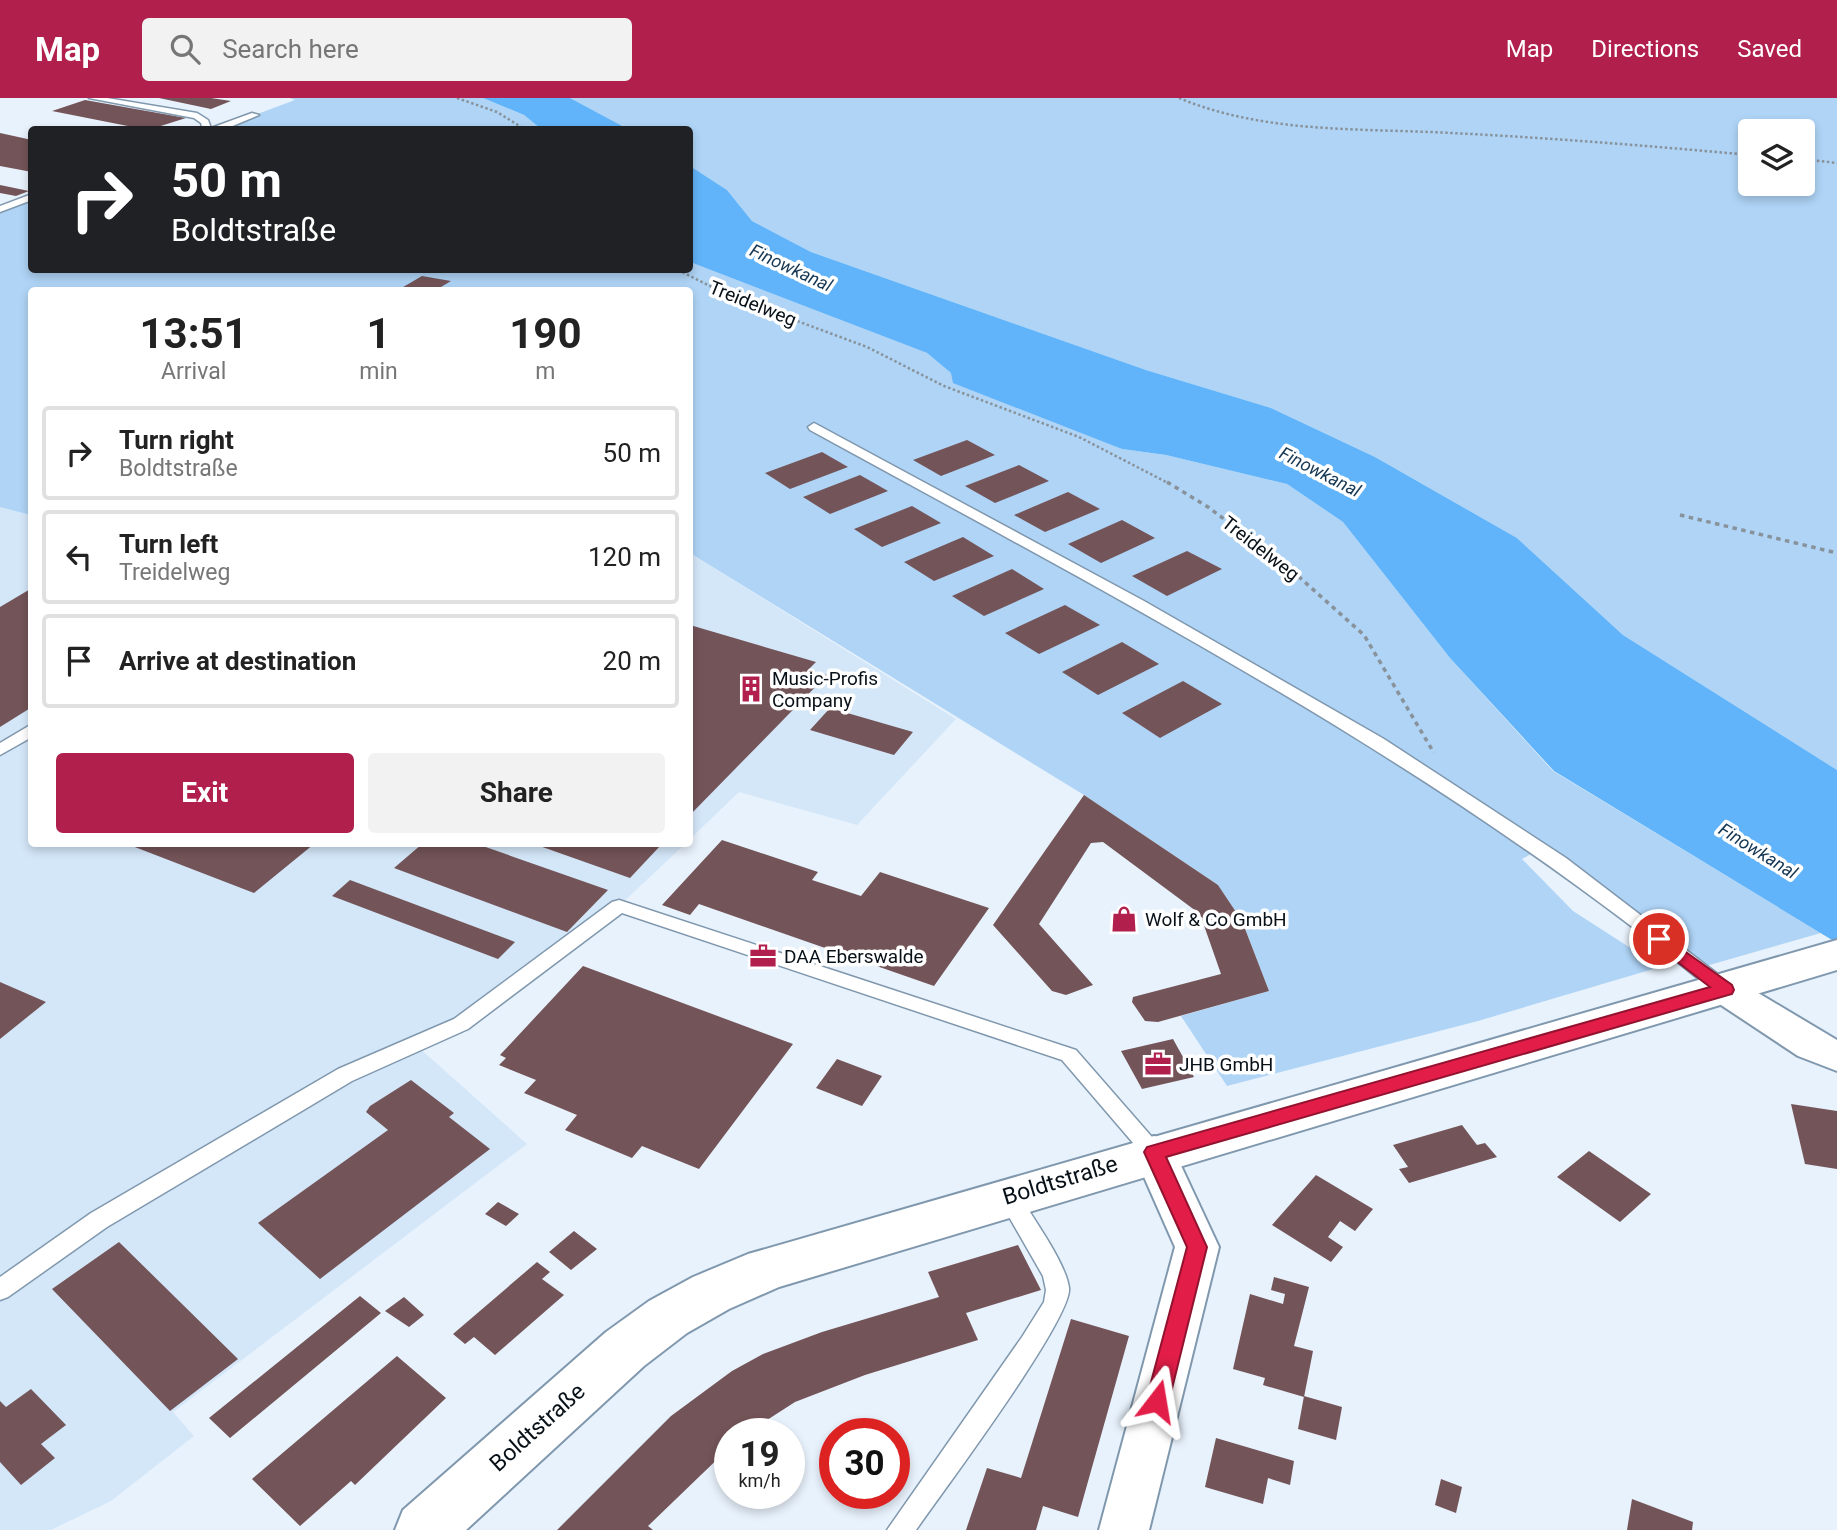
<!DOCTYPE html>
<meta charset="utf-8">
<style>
body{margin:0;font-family:Roboto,sans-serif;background:#f2f2f2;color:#222;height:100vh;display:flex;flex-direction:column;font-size:26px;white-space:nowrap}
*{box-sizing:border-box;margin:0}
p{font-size:23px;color:#767676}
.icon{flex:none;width:38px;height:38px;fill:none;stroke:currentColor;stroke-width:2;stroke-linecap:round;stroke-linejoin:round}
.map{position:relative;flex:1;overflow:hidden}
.details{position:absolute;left:28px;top:189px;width:665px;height:560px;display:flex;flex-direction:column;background:#fff;border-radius:7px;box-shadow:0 4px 10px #0003}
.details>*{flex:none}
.guide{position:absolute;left:28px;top:28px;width:665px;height:147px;border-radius:7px;box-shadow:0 4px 10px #0003;background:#202124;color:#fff;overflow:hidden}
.buttons{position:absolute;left:1738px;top:21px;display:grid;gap:14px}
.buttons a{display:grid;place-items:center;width:77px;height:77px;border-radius:7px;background:#fff;box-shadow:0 4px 10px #0003;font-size:35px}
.speed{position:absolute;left:714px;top:1320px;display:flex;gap:14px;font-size:35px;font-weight:700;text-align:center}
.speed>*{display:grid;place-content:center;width:91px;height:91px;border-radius:50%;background:#fff;box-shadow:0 4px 10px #0003;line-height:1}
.speed small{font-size:18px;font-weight:400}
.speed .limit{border:10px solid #d22;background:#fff;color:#111}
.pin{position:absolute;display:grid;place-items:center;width:60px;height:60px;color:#fff;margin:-30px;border:4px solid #fff;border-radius:50%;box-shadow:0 2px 7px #0007}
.me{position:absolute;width:77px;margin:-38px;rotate:14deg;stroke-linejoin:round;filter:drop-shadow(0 0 5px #0008)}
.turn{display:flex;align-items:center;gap:24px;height:147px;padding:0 28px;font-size:32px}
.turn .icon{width:91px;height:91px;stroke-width:2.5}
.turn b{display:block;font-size:49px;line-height:60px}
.eta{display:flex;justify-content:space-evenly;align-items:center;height:119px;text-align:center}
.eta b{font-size:42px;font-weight:700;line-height:49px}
.primary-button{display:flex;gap:14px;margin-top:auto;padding:14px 28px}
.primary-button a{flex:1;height:80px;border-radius:7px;background:#b11f4c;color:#fff;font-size:28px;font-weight:700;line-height:80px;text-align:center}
.primary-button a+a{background:#f2f2f2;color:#222}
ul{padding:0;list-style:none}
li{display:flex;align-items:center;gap:21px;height:94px;margin:0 14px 10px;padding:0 14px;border:4px solid #e0e0e0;border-radius:7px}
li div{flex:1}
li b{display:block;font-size:26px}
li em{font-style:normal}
header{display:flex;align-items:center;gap:42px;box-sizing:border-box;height:98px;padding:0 35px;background:#b11f4c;color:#fff}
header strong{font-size:33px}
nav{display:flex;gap:38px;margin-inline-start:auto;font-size:24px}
.search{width:490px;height:63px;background:#f2f2f2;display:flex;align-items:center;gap:18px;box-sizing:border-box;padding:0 24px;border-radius:7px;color:#767676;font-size:26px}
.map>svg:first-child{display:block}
.built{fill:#d4e7f9}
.green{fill:#afd4f6;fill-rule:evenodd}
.water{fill:#61b4f9}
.building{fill:#735458}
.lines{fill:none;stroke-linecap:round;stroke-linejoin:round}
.lane-casing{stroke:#8098ae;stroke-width:3}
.street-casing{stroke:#8098ae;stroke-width:4}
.secondary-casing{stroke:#8098ae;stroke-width:4}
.path-far1{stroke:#88929b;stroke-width:2.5;stroke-dasharray:2.5 2.5;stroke-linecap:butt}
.path{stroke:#88929b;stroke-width:3.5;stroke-dasharray:4.5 4.5;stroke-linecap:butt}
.lane{fill:#fff;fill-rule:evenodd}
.street{fill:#fff;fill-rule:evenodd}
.secondary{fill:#fff;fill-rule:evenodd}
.route{fill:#e11d48;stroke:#92132f;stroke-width:2}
.labels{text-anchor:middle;stroke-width:7;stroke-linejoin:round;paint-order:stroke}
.far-water-label{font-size:18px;font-style:italic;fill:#143652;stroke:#fff}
.street-label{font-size:19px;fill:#081118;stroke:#fff}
.poi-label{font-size:19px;fill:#081118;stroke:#fff;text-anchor:start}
.near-street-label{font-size:23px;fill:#081118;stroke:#fff}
</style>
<header>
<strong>Map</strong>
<div class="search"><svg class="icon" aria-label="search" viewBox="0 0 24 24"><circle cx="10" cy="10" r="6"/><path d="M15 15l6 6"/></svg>Search here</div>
<nav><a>Map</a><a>Directions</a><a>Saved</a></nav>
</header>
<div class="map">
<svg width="1837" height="1432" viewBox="0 0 1837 1432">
<rect width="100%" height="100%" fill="#e8f2fc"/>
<path class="built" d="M0,365L31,374L32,746H685L619,808L461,926L416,947L527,1046L173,1314L194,1338L111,1403L51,1432H0Z
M690,455L956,621L857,727L739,694L690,741Z"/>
<path class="green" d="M290,0H483L524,17L541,31L214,32L295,2Z
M570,0H1837V672L1623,537L1517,440L1375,359L1271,310L1146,272L811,154L752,123L727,92L690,68V32L628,31ZM1750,33H1802V86H1750Z
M31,100L32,172H690V164L927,255L951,275L1122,351L1166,357L1287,386L1343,424L1450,560L1553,673L1821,835L1699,870L1538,752L1522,761L1573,813L1660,869L1478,923L1227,988L1181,918L1269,893L1242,823L1218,787L1084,697L690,455V192H32L31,417L0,409V112Z"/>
<path class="water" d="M483,0H570L628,31H541L524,17Z
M690,68L727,92L752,123L811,154L1146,272L1271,310L1375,359L1517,440L1623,537L1837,672V845L1554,673L1450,560L1343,424L1287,386L1166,357L1122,351L953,285L951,275L927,255L690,164Z"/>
<path class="building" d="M159,0H211L231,3L211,11Z
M85,2L186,20L148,32L52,13Z
M0,35L32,42V74L0,68Z
M0,87L29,93L16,98L0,95Z
M422,178L451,183L436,192H398Z
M967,342L995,357L941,378L913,362Z
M822,354L848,369L790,391L765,375Z
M1019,367L1049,383L995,405L965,388Z
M860,377L888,393L830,416L803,399Z
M1068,394L1100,411L1045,434L1014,417Z
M912,408L941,425L882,449L854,431Z
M1122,422L1155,440L1101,465L1068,446Z
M963,439L994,458L934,483L904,464Z
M1187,453L1222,471L1167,498L1132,478Z
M1012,471L1044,491L984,518L952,498Z
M32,490V609L0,629V509Z
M1065,507L1100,527L1039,556L1005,535Z
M690,527L816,564L808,572L827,577L690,717Z
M1122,544L1159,566L1098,597L1062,574Z
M1183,583L1222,606L1160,640L1122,615Z
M830,610L913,634L894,657L810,632Z
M1084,697L1218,787L1242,823L1269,893L1158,924L1145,923L1132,904L1133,899L1221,876L1200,816L1103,744L1091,745L1039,826L1093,887L1066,897L1052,893L993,827Z
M722,742L818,774L812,782L861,798L880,774L989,810L934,888L699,806L690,817L662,807Z
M127,746H314L254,795Z
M422,746H477L608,792L567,834L394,770Z
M534,746H657L661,747L630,780Z
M350,782L515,844L498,861L332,798Z
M583,868L793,946L699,1071L642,1048L632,1060L565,1032L577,1017L524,995L536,982L499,967L506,960L500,957Z
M0,884L46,904L0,941Z
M1173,941L1194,979L1142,991L1121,953Z
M837,961L882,978L862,1008L816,990Z
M411,982L454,1015L449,1019L490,1051L320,1181L258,1125L388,1032L366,1014L370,1008Z
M1791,1006L1837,1013V1071L1805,1066Z
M1462,1027L1477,1047L1485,1045L1497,1059L1409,1085L1399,1071L1408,1069L1393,1047Z
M1589,1053L1651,1096L1620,1124L1557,1079Z
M1316,1077L1373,1111L1355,1133L1340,1123L1328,1139L1343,1149L1331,1164L1272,1127Z
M498,1104L519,1116L506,1128L485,1116Z
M574,1133L597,1151L571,1172L549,1154Z
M119,1144L238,1261L170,1313L52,1191Z
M1018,1147L1041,1192L966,1215L978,1242L865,1277L795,1304L747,1335H730V1349L648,1428L653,1432H557L671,1318L732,1273L763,1256L822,1234L939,1199L928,1174Z
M537,1164L550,1174L542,1181L564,1197L495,1257L474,1239L465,1246L453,1236Z
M1274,1179L1309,1189L1294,1248L1313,1253L1304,1299L1263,1287L1265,1280L1233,1271L1250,1196L1283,1206L1285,1196L1271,1192Z
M360,1198L381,1215L230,1340L209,1320Z
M404,1199L424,1217L409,1229L385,1213Z
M1071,1221L1129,1238L1078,1419L1043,1408L1036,1432H966L987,1370L1021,1380Z
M397,1258L446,1300L355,1387L351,1383L300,1428L252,1381Z
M31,1291L66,1327L41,1346L55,1360L21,1387L0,1364V1303L6,1309Z
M1304,1298L1342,1309L1336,1342L1298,1331Z
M1216,1340L1294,1363L1290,1387L1268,1380L1263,1406L1205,1389Z
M1441,1381L1462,1389L1456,1415L1435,1407Z
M1632,1401L1693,1424L1692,1432H1627Z"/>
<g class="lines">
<g class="lane-casing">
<path id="lane" d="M89,0H107L197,15L208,22L211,30L252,15L259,17L223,32H203L201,25L194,20Z
M32,96V102L0,114V108Z
M814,325L1144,503L1384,641L1566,760L1732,887L1735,892L1732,897H1718C1439,666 1125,505 810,332L808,329Z
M32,626V639L0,657V645Z
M619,802L1076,952L1165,1054L1162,1060L1154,1063L1146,1060L1062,962L622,815L468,931L352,983L107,1129L8,1199L0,1202V1179L91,1115L338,971L454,921L612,804Z
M1008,1089L1016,1092C1030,1116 1066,1164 1069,1190C1073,1220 941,1396 916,1432H887L1022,1239L1044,1204L1046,1192L1043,1178L997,1098L1000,1092Z"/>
</g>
<g class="street-casing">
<path id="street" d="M1725,879L1738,883L1837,942V973L1798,958L1712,901L1706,892L1712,883Z
M1154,1038L1169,1042L1219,1149L1149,1432H1099L1175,1149L1133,1054L1139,1042Z"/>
</g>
<g class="secondary-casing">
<path id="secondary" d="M1837,842V872L779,1189L729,1211L687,1235L644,1268L466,1432H395L403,1412L606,1234L649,1203L693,1179L748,1156Z"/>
</g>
<path class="path-far1" d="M457,0L497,14L526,32
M1179,0C1265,36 1361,30 1452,35C1552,40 1651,48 1750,57
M1802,61L1837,65
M678,172L730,198L867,249L944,288L1079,339L1170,386"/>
<path class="path" d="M1167,384L1208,409L1288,469L1364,537L1434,655
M1680,417L1837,455"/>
<use href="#lane" class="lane"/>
<use href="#street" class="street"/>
<use href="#secondary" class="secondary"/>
</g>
<path class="route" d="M1659,835L1732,887L1734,892L1732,896L1166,1059L1207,1149L1169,1303L1165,1311L1157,1314L1149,1311L1146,1303L1187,1149L1144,1054L1147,1049L1710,889L1653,845L1651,841Z"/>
<defs>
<g id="building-bare" transform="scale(2.1)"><path d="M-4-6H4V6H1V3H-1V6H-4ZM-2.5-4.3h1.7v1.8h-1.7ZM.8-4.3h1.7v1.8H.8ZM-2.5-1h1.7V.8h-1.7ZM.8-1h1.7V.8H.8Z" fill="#b11f4c" stroke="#fff" stroke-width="2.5" paint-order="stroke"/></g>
<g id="shop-bare" transform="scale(2.1)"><path d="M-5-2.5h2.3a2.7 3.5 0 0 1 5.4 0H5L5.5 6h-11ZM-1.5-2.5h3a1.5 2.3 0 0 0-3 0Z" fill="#b11f4c" stroke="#fff" stroke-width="2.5" paint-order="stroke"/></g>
<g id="office-bare" transform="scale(2.1)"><path d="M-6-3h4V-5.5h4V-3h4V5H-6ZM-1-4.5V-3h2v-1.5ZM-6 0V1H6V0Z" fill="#b11f4c" stroke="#fff" stroke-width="2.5" paint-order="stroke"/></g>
</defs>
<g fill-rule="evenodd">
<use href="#building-bare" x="751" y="591"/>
<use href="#shop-bare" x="1124" y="821"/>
<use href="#office-bare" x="763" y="858"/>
<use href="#office-bare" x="1158" y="966"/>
</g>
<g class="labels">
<g class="far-water-label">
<text transform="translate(791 170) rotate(25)" y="6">Finowkanal</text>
<text transform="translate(1320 374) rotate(27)" y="6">Finowkanal</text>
<text transform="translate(1758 753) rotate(32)" y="6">Finowkanal</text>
</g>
<g class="street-label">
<text transform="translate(753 205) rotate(22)" y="7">Treidelweg</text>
<text transform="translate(1261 450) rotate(38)" y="7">Treidelweg</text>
</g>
<g class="poi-label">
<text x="772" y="587">Music-Profis<tspan x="772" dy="22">Company</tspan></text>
<text x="1145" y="828">Wolf &amp; Co GmbH</text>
<text x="784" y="865">DAA Eberswalde</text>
<text x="1179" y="973">JHB GmbH</text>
</g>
<g class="near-street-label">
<text transform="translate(1060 1082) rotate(-17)" y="8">Boldtstraße</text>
<text transform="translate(537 1329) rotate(-42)" y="8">Boldtstraße</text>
</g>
</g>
</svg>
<div class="buttons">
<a><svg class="icon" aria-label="layers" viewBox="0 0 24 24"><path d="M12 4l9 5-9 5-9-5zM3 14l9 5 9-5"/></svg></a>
</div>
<div class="speed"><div>19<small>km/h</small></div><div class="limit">30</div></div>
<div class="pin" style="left:1659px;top:841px;background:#d93025"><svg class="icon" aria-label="arrive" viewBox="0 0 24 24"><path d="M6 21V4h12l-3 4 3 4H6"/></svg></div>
<svg class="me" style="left:1157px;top:1303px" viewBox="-20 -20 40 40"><path d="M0-17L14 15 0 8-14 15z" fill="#e11d48" stroke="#fff" stroke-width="4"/></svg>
<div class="guide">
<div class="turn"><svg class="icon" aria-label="right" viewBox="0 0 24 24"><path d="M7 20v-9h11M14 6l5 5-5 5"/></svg><div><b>50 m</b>Boldtstraße</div></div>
</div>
<section class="details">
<div class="eta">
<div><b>13:51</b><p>Arrival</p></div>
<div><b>1</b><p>min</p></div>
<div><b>190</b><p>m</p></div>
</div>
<ul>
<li><svg class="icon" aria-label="right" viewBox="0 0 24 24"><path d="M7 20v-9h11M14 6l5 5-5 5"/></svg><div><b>Turn right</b><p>Boldtstraße</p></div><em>50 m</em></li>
<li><svg class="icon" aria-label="left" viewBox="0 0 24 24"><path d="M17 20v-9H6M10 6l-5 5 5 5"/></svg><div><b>Turn left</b><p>Treidelweg</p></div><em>120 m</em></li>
<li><svg class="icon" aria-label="arrive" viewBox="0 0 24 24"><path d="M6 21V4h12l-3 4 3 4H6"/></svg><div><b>Arrive at destination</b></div><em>20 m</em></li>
</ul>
<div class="primary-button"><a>Exit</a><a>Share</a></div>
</section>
</div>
